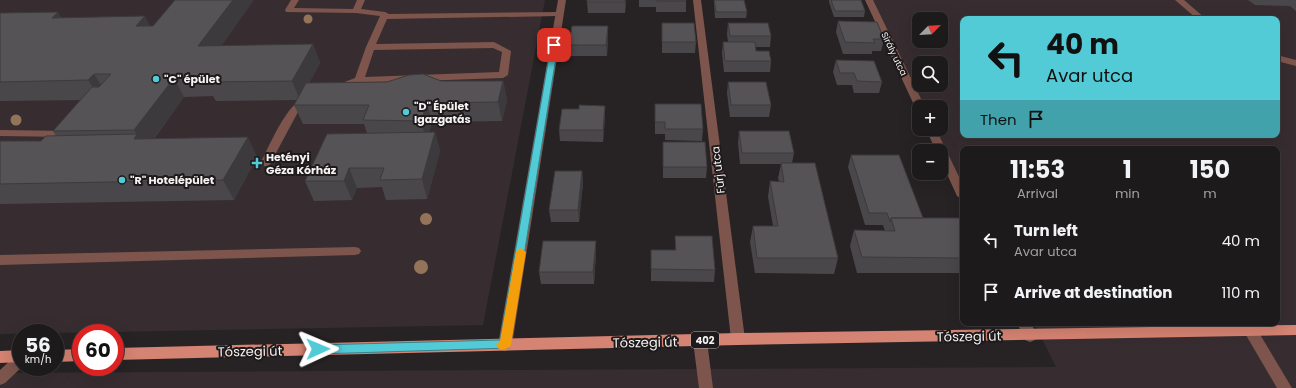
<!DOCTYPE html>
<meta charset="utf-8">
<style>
body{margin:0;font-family:Poppins,sans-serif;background:#2a2728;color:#f1f3f6;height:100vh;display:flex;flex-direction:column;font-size:15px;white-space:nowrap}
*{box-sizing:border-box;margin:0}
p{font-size:13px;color:#a0a1a3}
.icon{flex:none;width:22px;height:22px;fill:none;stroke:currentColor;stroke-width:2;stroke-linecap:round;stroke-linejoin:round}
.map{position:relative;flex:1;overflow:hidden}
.sheet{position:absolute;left:960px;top:146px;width:320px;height:180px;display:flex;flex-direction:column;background:#1d1a1b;border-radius:8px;box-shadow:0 4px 16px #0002,0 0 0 1px #3b383a}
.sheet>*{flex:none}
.guide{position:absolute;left:960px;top:16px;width:320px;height:122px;border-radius:8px;box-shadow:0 4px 16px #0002,0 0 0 1px #3b383a;background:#52cbd7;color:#111;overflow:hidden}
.needle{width:26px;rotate:66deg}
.fabs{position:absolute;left:912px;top:12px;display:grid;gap:8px}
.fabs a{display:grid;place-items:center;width:36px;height:36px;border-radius:8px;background:#1d1a1b;box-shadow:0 4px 16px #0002,0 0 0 1px #3b383a;font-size:20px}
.speed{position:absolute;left:12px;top:324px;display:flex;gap:8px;font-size:20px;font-weight:700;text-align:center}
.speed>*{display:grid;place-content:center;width:52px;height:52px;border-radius:50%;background:#1d1a1b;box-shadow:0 4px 16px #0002,0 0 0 1px #3b383a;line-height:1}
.speed small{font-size:10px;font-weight:400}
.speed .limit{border:6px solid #d22;background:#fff;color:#111}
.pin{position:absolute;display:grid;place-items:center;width:34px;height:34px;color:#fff;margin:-17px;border-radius:8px;box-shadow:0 2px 6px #0006}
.me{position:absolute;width:44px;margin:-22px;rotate:89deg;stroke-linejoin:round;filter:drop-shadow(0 0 3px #0008)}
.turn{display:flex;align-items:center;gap:14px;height:84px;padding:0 20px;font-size:18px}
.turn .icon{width:52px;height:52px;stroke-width:2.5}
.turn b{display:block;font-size:28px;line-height:34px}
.then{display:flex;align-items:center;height:38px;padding:0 20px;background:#0003;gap:8px;font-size:15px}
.eta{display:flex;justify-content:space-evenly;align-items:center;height:68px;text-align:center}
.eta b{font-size:24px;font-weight:700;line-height:28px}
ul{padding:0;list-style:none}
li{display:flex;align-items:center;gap:12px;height:52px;padding:0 20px}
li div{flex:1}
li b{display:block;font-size:15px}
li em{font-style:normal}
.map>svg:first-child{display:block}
.built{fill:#372d30;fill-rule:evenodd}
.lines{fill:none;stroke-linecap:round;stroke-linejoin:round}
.service{fill:#7d554c;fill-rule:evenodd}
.minor{fill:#7d554c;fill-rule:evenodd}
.primary{fill:#d58372;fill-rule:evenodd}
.tree{fill:#947458}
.wall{fill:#4a474a}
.shaded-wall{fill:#3c3a3c}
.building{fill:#565356;stroke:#3c3a3c}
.route{fill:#52cbd7;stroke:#35848c}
.slow{fill:#f59e0b}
.poi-dot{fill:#52cbd7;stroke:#1e1a1b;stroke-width:1.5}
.labels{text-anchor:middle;stroke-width:4;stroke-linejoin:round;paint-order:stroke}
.far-street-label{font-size:9px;fill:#f5f3f3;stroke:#1e1a1b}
.shield{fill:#1e1a1b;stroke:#b4b2b2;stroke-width:1}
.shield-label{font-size:10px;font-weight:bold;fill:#f5f3f3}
.poi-label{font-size:11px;font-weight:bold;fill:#f5f3f3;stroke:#1e1a1b;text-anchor:start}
.street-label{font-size:11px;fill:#f5f3f3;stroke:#1e1a1b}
.near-street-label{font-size:13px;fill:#f5f3f3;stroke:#1e1a1b}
</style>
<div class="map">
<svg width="1296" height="388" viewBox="0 0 1296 388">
<rect width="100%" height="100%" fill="#272324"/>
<path class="built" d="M0,0H545L483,325L0,334Z
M868,0H1296V388H0V373L1056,367L1034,323H1277V149H963V185L934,129H941V107H923ZM919,19H941V41H919ZM963,19H1277V135H963ZM919,63H941V85H919Z"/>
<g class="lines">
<path class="service" d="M291,0H299L294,8L353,9L357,0H365L361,9L385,12L389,14L559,12L563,14L559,16L387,19L376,44L494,42L511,51L508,75L503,78L360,83L337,91L332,88L334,86L355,78L366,47L380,16L356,13L286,12L285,10ZM493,48L502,52L499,72L365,77L374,50Z
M1175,0H1184L1206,19H1197Z
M1277,55L1296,60V66L1277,61Z
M306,97L311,100L298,112L269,166H261L260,164C269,147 287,102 306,97Z
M0,130L69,131L74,134L69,137L0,136Z
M355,247L359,248L361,251L359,254L355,255L0,265V255Z
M1250,325L1255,326L1292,388H1277L1243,330L1245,326Z
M700,335L705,337L707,341L713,388H699L693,341L695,337Z"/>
<path class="minor" d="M558,0H566L512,345L510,349L505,351L500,349L498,345Z
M693,0H701L745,339L743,343L738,345L733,343L731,339Z
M865,0H873L925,107H919V110L915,107Z
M926,129H936L963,185V200L957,196L941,161V151H936Z
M1017,323H1031L1037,336L1035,340L1030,342L1025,340Z
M21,353L22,367L5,383L0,385V370L16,355Z"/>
<path class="primary" d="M1296,325V335L738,345L115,360V348L738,333Z
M81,349V361L55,362V350Z
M21,350V362L0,363V351Z"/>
</g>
<g class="tree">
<circle cx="308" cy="19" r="4.5"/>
<circle cx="16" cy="120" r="5.5"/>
<circle cx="426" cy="219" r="6"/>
<circle cx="421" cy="267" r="7"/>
</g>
<path class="wall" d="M626,0L625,13H588L587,2Z
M639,0H686V12H656V7H639Z
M712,0H744L747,12L746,18H715L714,4V0Z
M829,0H861L865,11L864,17H834L829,2Z
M1248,0H1296V11L1290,6L1255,5Z
M0,13L61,18L150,26L221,46L313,44L320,63L309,83L441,81H503L507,100L502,121L432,122L429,132H435L440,151L427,199L386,200L382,187L357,188L352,200L314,201L305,181L367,133L364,124H303L294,105L297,100L216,101L213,96L184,97L154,139L257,157L234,200L0,204V141H41L56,136L53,131L81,100L0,101Z
M838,21L884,39L881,51H872V54H843L836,32Z
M662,23L696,42L695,53H662Z
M728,23L771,36L770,47H756V51L771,61L770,72H724L722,53L723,42H728L727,34Z
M608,38L607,56H570L569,45Z
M836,60L882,82L879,93H854L852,85H837L833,72Z
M728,82L771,105L769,117H730L727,93Z
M655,104L703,129L702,141L665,140V134H655Z
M605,106V117L603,142L560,141L559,130L579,109Z
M739,131L794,153L792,163L838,258L834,274L755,273L750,242L753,226H773L768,197L770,181L779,182L778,178L781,164H740L738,143Z
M663,142L707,167L706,178H663Z
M851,155L923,218H963V273H857L850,246L854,230L885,231L883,225H865L848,167Z
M582,171L583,183L579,222H551L549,210Z
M675,236L715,270L714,282L651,281V250H675Z
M596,241V253L594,284H541L539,272Z"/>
<path class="shaded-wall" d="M233,0H254L208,65L198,46Z
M625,0H626L625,13Z
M58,12L69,30L52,18Z
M145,16L155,35L136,26Z
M608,26V38L607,56L606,45Z
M313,44L320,63L300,100L292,81Z
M94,74L106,93L101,99L88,80Z
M174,78L184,97L146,149L134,139L137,135L134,130Z
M503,81L507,100L502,121L498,102Z
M427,103L432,122L426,140L421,121Z
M605,106V117L603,142V130Z
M435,132L440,151L427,199L422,179Z
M248,137L257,157L234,200L223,180Z
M349,168L357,188L352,200L344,181Z
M582,171L583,183L579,222L578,210Z
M596,241V253L594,284L593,272Z"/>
<path class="building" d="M175,0H233L198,46L313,44L292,81L206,82L210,77L174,78L134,130L53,131L92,87H99L111,74H94L88,80L0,82V13L58,12L52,18L145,16L136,26H153Z
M587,0H625V2H587Z
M656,0H686V1H656Z
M714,0H744L747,12H716Z
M831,0H861L865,11H835Z
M838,21L877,22L884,39H873L875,43L845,42Z
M662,23H694L696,42H662Z
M728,23H768L771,36H730Z
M572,26H608L606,45H569Z
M723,42H755L756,51H769L771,61H725Z
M836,60L874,61L882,82L857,81L854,73H840Z
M423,74L441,81H503L498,102L427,103L421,121L363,120L369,105H294L306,83L387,82L409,75Z
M728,82H766L771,105H731Z
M655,104H701L703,129H665V122H655Z
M579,105L605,106L603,130H559L562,109H579Z
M739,131H789L794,153H742Z
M435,132L422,179L380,180L384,168H349L344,181H305L327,134Z
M137,134L134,139L248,137L223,180L0,184V141H41L46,136Z
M663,142H705L707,167H663Z
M851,155H899L923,218H891L890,222L887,213H869Z
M781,163H815L838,258H757L753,226H778L770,181L784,182Z
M555,171H582L578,210H549Z
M891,218H963V258L862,257L854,230L895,231Z
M675,236H712L715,270L651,269V250H676Z
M543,241H596L593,272H539Z"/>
<path class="route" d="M554,43L558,45L509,348L318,354L314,353L312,349L314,346L318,345L500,340L551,45Z"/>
<path class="slow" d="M521,248L526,252L511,345L509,348L501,350L498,348L496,345L500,341L516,252Z"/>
<g class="poi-dot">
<circle cx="156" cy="79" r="4"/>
<circle cx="406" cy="112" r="4"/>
<path d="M255 157h4v4h4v4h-4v4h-4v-4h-4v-4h4z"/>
<circle cx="122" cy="180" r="4"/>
</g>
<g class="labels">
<g class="far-street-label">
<text transform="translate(894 54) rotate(64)" y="3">Sirály utca</text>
</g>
<rect class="shield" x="691" y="332" width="28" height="16" rx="3"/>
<g class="shield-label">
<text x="705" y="344">402</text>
</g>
<g class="poi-label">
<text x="164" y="83">"C" épület</text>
<text x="414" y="110">"D" Épület<tspan x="414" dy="13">Igazgatás</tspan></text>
<text x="266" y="161">Hetényi<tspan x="266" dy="13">Géza Kórház</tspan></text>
<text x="130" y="184">"R" Hotelépület</text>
</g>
<g class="street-label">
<text transform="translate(718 170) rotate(-97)" y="4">Fürj utca</text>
</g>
<g class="near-street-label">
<text transform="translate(969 336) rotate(-1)" y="5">Tószegi út</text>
<text transform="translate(645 342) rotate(-1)" y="5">Tószegi út</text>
<text transform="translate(250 351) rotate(-1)" y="5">Tószegi út</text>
</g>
</g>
</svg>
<div class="fabs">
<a><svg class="needle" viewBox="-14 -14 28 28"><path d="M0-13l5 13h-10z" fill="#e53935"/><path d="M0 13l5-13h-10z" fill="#a0a1a3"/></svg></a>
<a><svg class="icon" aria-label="search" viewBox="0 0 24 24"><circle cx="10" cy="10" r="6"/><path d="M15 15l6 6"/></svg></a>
<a>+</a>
<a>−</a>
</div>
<div class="speed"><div>56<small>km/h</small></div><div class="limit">60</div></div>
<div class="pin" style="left:554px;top:45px;background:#d93025"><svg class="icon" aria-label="arrive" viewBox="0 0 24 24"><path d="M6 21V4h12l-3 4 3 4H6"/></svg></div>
<svg class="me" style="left:318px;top:349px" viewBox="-20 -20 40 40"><path d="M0-17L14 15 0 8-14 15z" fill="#52cbd7" stroke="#fff" stroke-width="4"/></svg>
<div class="guide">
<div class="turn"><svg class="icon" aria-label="left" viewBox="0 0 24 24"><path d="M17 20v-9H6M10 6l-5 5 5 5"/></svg><div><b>40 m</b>Avar utca</div></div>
<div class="then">Then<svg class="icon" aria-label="arrive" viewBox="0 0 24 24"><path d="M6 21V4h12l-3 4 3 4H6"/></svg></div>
</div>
<section class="sheet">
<div class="eta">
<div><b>11:53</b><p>Arrival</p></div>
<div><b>1</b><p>min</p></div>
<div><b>150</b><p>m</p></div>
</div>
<ul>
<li><svg class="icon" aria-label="left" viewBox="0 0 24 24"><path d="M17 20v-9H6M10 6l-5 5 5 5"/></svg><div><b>Turn left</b><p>Avar utca</p></div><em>40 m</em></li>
<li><svg class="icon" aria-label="arrive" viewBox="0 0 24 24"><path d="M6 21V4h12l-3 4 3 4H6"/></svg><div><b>Arrive at destination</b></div><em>110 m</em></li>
</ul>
</section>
</div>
